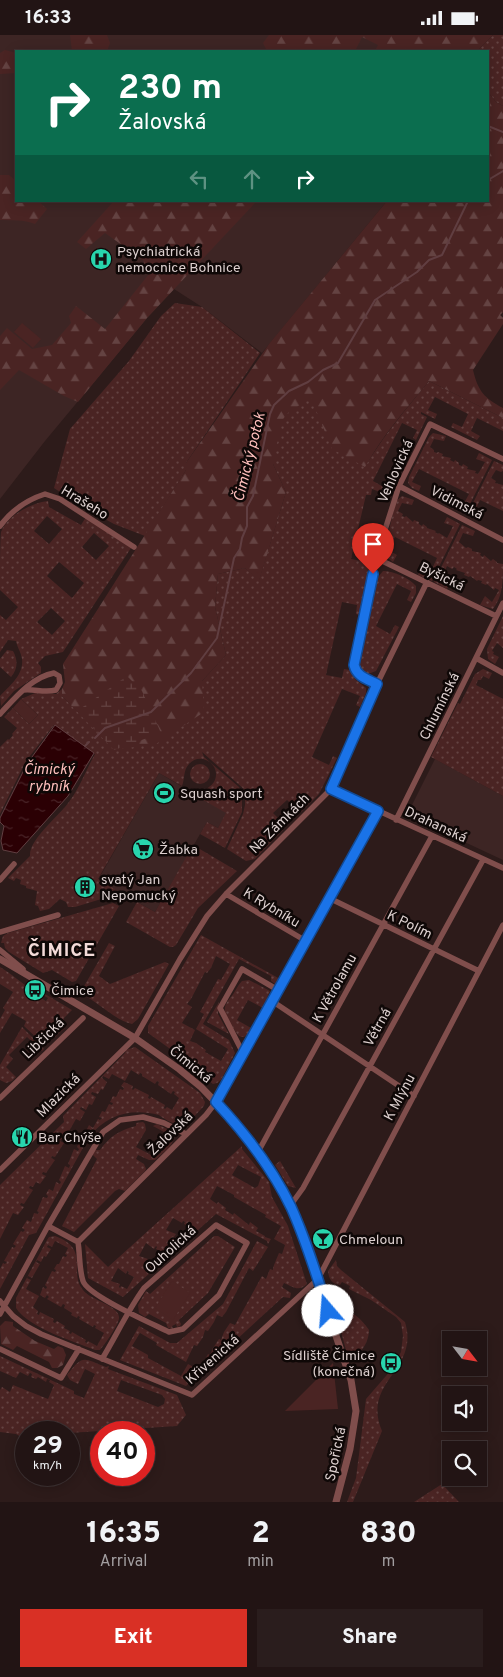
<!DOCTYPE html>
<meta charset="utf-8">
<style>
body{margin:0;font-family:Overpass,sans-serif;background:#2a1d1d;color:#f1f3f6;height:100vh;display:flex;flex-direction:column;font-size:19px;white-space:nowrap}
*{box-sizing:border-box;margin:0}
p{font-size:16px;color:#a29ea0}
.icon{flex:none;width:28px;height:28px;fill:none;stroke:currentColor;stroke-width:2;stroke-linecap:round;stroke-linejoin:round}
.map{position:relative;height:1467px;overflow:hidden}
.drawer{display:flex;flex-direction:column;background:#221414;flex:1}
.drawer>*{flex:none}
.top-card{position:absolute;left:15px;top:15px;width:474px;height:152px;border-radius:0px;box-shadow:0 2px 12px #0003,0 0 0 1px #3f3334;background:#0b6e4f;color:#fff;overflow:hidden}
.needle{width:32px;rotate:121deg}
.fabs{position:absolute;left:442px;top:1296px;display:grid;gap:10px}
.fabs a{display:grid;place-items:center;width:45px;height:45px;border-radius:0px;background:#221414;box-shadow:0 2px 12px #0003,0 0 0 1px #3f3334;font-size:25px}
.speed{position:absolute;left:15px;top:1386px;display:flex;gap:10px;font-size:25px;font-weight:700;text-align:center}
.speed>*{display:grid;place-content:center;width:65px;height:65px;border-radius:50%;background:#221414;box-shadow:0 2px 12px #0003,0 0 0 1px #3f3334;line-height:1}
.speed small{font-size:12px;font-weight:400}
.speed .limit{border:8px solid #d22;background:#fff;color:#111}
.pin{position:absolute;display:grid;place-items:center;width:42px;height:42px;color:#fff;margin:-51px -21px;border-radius:50% 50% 50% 0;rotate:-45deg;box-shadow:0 0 5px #0007}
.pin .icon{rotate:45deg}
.me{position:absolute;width:55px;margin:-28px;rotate:342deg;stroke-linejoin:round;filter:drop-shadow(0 0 4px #0008)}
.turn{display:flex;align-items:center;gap:18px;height:105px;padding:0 20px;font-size:22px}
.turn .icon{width:65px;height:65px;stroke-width:2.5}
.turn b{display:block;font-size:35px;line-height:42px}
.lanes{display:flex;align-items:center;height:48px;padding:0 20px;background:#0003;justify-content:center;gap:25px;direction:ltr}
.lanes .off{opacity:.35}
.eta{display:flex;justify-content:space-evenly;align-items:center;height:85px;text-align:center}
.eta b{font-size:30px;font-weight:800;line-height:35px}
.action{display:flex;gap:10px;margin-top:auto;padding:10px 20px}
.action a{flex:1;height:58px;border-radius:0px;background:#d93025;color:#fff;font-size:20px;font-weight:800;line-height:58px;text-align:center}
.action a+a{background:#2a1d1d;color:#f1f3f6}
.status{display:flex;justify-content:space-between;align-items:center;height:35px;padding:0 25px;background:#221414;direction:ltr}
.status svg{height:14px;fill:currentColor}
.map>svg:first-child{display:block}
.built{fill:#3d2524}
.green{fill:url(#green-dots);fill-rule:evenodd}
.forest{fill:url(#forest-firs)}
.wetland{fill:url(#wetland-marsh)}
.pitch{fill:#4a2423}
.water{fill:url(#water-ripples);stroke:#603e41}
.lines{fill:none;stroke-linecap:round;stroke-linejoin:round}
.stream{stroke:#603e41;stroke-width:2}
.minor{stroke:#804e4c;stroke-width:5.5}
.tertiary{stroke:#804e4c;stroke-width:7}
.route-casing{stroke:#114b97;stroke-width:12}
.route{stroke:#1a73e8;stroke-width:9}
.labels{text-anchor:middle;stroke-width:5;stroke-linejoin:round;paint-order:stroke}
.poi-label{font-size:14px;fill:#ddd0cf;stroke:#0f0807;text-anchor:start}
.street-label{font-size:14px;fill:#ddd0cf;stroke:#0f0807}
.water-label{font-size:15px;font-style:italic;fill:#fdbebb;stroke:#0f0807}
.district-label{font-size:19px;font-weight:bold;letter-spacing:1px;fill:#f3dad8;stroke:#0f0807}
</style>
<div class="status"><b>16:33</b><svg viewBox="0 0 49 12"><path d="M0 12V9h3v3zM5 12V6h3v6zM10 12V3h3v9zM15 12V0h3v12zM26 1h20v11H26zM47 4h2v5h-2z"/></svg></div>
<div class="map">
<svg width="503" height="1467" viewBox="0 0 503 1467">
<defs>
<pattern id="green-dots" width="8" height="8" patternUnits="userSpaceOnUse" patternTransform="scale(1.25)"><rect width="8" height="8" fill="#4a2423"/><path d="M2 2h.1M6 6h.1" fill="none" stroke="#644342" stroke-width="1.8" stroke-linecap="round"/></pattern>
<pattern id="forest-firs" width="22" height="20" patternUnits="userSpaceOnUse" patternTransform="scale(1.25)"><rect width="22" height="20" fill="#4a2423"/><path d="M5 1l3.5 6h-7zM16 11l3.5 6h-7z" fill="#644342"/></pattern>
<pattern id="wetland-marsh" width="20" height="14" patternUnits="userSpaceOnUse" patternTransform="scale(1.25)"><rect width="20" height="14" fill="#4a2423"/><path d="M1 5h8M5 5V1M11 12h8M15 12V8" fill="none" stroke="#644342"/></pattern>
<pattern id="water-ripples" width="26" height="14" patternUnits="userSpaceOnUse" patternTransform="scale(1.25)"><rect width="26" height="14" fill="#2b0004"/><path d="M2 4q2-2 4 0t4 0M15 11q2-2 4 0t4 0" fill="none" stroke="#492428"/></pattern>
</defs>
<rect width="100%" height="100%" fill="#2d1b1a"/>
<path class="built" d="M0,0H461L440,16H16V166H387L262,318L202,272L174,254L148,282L45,406L0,464Z
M435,724L503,761V825L411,782L410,774Z
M159,738L227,778L218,793L207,787L155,877L98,845Z"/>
<path class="green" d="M493,0H503V71L496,67L488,57V16H477Z
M488,166L503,277L500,280L503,283L437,306L365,432C383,401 406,374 429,346L503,383V396L477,383L471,396L480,401L477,405L451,392L453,388L462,392L468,379L435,362L428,375L437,379L435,384L421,377V379L427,382L416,405L413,403L417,395L402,388L373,446L387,454L392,445L394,446L388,460L372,454L371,460H366L351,524L367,527L370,518L372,519L359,580L356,579L357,570L342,567L326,640L342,643L344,634L350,635L356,645L366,653V658L360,672L356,670L360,661L342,654L312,722L329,730L333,721L337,723L319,759L301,777L287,765L273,778L282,787L279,790L283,795L255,824L246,826L227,814L243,779L245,770V755L202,717L204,722L239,752L242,759V777L225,813L200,799L207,787L218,793L226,778L198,762C203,755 212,752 215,745C221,729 200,716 189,729C183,735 185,744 182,751L159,738L98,844L121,858L75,872H68L66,867L60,864L49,874L40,876L38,871L35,870L37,856L26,853V851L20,849L21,845L16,843L14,846L8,843L30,821C29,803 62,779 71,764C81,750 87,733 95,719L54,690L26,726L0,779V712L8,704L9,705L13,700L12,699L17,693L4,682L13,673L29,689L38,680L21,664L35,658L56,659L62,654V661L77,676L202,646L226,620L215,572L218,539L245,533L259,545L286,457L273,429L271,359Z
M175,268L202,272L260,318L186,428V435L145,501L114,489L94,478L96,473L91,470L87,475L54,453L70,394L129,326L161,281Z
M433,398L446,401L444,406L434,404L430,412L434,415V417L437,418L438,417L443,419L442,421L451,423L450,425L454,427L455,425L459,428V430L462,431L463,429L468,432L467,434L476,436L475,438L478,439L485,427L476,424L479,418L492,425L465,479L452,473L454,468L462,472L469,459L419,434L412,447L421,451L419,456L412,453L408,448L409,442L429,402Z
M494,426L503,430V436L501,437L496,435L491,443L496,446L495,448L503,450V476L480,465L474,478L482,482L480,487L467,480Z
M402,461L414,465L412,470L402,468L398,476L403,479L402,481L405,482L406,481L413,487L414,485L419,487V489L422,491L423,489L427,492V493L436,496L435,497L438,499L439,498L447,503L453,491L444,488L447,482L460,489L432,546L418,540L422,532L431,536L437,523L395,502L388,515L397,520L393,527L385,521L384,516L396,466Z
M48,466L49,472L81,490L86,482L131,513L63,617L45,621L38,628L41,632V638L14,656L1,671L0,661C9,651 24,640 22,624C21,617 17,612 16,606L8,605L0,617V580L6,585L18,572L0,555C0,545 0,503 1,497C8,480 31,468 48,466ZM47,481L62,494L49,509L34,496ZM94,498L109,511L96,525L82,512ZM59,527L84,548L72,563L47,541ZM51,573L65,586L52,600L37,587Z
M462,490L475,496L473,501L463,498L459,507L466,513L468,512L472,514V516L481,518L480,520L483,522L484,520L491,526L493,524L497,527V528L503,529C503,546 503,561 493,574L480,570L485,561L492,567L499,555L495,553L494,555L487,549L486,550L481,548L482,546L478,545L477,546L470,541L469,542L464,540L465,538L456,535L457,534L454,532L452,534L447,531L443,540L451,546L447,554L434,547Z
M383,536C394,536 409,543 416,551V558L411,567L407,565L411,556L397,549L376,591L390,599L395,590L399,592L376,636L368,639L361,635L360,629L378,542Z
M503,581V613L497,608L492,616L494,617L493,619L499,622L495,629L488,624L487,614Z
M7,615L13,616C18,625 18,634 11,642L0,632V624Z
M483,634L492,638L489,644L483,641L481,645H478L476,650L503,664V761L431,722L458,668L460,669L475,639Z
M190 739a10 10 0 1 1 20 0a10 10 0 1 1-20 0Z
M193,810L237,836L198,873L176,910L173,912H170L126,887L137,867L155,877Z
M113,868L119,871L76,946L72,947L52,935L43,938L9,917L5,913L4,908H1L3,901L8,898Z
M201,900L280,944L278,948L275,949L271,946V941L239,924L203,989L229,1005L235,1018L221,1045L217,1048L213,1049L183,1026L180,1021L148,998V991ZM216,921L230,929L221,945L218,944L200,977L204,979L196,994L228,1014L221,1026L205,1017L206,1015L196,1008L190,1006L195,995L182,988L192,972L187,969L191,964L205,937L207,938L211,933Z
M109,908L115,911L99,941L110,949L165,927L169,929L138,984L132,989C117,986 101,970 87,962L88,956L83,953Z
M0,932C12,939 20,947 32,955V958L46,966L48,963L39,958L40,956L72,975L64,983L63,989L65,993L55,1002L51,1001L43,1009L24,991L26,986L12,978L0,998V984L5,975L3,973L13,957L0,949Z
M249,945L270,956L263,973L248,965L237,985L251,993C248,1000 244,1006 237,999C229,985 218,977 230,963C235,958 237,951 242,946Z
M219,967L218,979L229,999L207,987Z
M22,992L44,1014L42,1016L27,1002L9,1020L13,1024L6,1032L16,1042L12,1046L6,1048L0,1045V1030Z
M135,1012L200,1058L205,1067L204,1071L185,1091C177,1091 165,1085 159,1080C132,1073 107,1079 89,1102L36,1198L29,1200L0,1254V1234L3,1228L5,1229L7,1227L4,1226L12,1212L14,1213L16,1211L13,1209L21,1196L23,1197L25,1195L22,1193L27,1185L31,1187L34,1178L38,1179L39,1177L37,1176L43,1162L47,1163L48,1161L46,1159L49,1154L53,1156L56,1147L60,1149L61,1147L59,1145L65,1131L69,1133L70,1130L68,1129L74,1114L78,1116L79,1114L77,1112L83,1098L87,1100L88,1097L86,1096L89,1090L93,1093L98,1084L100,1085L102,1083L99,1082L102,1076L105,1077L109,1069L112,1070L113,1068L110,1067L113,1061L116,1062L120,1054L123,1055L124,1053L121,1051L124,1047L133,1051L132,1054L133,1055L135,1053L149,1060L148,1063L150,1064L151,1062L165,1070L164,1073L165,1074L167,1072L172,1075L179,1063L174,1059L175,1057L173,1056L171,1059L158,1050L159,1047L157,1046L155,1049L142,1041V1039L140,1038L139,1040L131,1035L125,1046L112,1039L109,1044L103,1041L102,1043L107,1047L103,1055L101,1054L98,1059L92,1057L91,1059L96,1062L92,1070L89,1069L86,1075L81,1072L80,1074L85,1077L80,1086L76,1084L64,1105L61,1104L60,1106L64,1108L55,1122L52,1121L51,1123L55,1125L46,1138L43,1137L42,1139L46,1141L40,1149L36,1147L33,1152L30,1151L29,1153L33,1155L24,1169L21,1168L20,1170L24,1172L18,1180L13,1178L0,1204V1150L64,1087L63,1081L125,1018L126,1015Z
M143,1087L145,1089L146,1095L136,1112L151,1120L164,1097L153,1091L157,1089L173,1097C178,1108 163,1118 155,1125H149L138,1120L136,1124L144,1129L146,1134L145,1136L125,1156L119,1154L115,1156L74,1197L62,1191L97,1124L92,1119L94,1115H100C110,1101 120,1095 136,1091V1088Z
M242,1111V1114L269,1147L272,1162L288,1191L307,1249C299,1257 293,1252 284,1248L282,1252L291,1258L290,1263L283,1262L186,1351L120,1325L139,1291L170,1308H177L223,1269L257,1206L268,1212L253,1236L249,1233L226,1277L222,1282L217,1280L214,1287L208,1296L205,1295L203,1302L197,1311L194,1310L186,1327L156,1310L157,1308L140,1298L132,1311L148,1320V1323L181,1341L188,1329L199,1335L208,1319L210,1320L213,1313L219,1304L221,1305L224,1297L230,1288L235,1290L262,1241L266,1244L270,1234L273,1235C273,1231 277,1223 279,1218L282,1219L285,1210L274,1204L281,1191L265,1182L266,1180L234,1162V1160L217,1151L210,1164L217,1169L218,1167L226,1173L225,1175L233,1180L234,1178L249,1190L250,1187L258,1193L256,1196L265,1201V1202L271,1204L268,1209L267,1206L216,1179L123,1262L88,1243L85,1209L108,1232ZM238,1130L261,1142L258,1151L255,1153L232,1140ZM173,1183L182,1188L183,1186L185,1187L184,1189L190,1192L183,1204L177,1201L176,1203L174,1202L176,1199L166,1195ZM146,1208L154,1214L156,1211L157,1212L156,1214L162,1217L155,1229L149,1226L148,1228L146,1227L148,1224L139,1221ZM118,1233L126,1239L127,1236L129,1237L128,1239L134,1242L127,1254L121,1251L120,1253L119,1252L120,1249L111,1246Z
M280,1126L296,1153L288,1151L275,1130Z
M55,1201C91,1214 68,1237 83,1255C90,1265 118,1270 119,1282C120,1288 104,1311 100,1315H95C73,1306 29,1293 16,1273V1263L47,1205L49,1202ZM55,1206L68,1213L65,1219L67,1220L66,1222L63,1221L59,1229H57L54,1234L56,1235L55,1237L52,1236L45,1250L47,1252L46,1254L43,1252L40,1260L45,1263L47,1260L49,1262L47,1264L61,1272L63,1269L65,1270L64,1273L72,1278L71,1280L77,1283L78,1281L80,1282L79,1284L93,1292L94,1290L96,1291L95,1293L104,1298L97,1311L88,1306L87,1308L85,1307L86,1305L72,1297L71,1299L69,1298L70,1296L64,1293L65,1291L57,1286L55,1288L53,1287L54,1284L40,1277L39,1280L37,1279L38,1276L33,1272L39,1261L26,1254L31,1245L27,1243L28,1241L32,1243L40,1229L36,1227L37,1225L41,1227L44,1221L46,1222L51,1214L47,1212L48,1210L52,1212Z
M214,1201H218L235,1212L208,1258L179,1285L181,1289L180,1291L177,1292L176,1289L172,1291L173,1294L168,1293L166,1288L149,1279L145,1282L139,1278L138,1270L146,1256L150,1259Z
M336,1225L337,1231L341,1235L405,1287C420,1336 361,1346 382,1396L353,1467H347L356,1443L366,1364L392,1334L401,1317L403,1301L401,1288L396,1282L371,1265L349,1254L350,1251L342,1247L340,1250C332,1249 329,1245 328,1236Z
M343,1274C352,1275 365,1288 369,1295C369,1305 363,1318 353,1320L346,1315L337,1282L338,1279Z
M0,1321L74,1356V1359L84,1363L95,1339L85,1334L78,1349L70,1345L67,1340C83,1319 83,1323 106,1332L109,1331L108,1334L177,1360L186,1380L177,1391L69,1398H26V1405L16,1399L0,1397V1355L2,1352L10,1357L13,1350L48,1364L54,1350L49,1347L50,1345L47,1344L46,1347L38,1342L36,1344L31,1342L32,1339L30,1338L28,1341L20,1337L16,1343L0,1336ZM121,1345L162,1360L165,1364L164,1369L158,1372L117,1356Z
M442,1449L459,1467H414Z"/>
<path class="forest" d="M70,0H107L110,8L107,16H72Z
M269,0H493L477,16H375L378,10L362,2L355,16H267L263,8Z
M5,15L16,18V38L0,39V18Z
M488,57L496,67L503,71V277L500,280L503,283V289L473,335C478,356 484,363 503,373V383L429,346C406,374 382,401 365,432L332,414L311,363L289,377L282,385L273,429L286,457L259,546L245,533L218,539L215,572L226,620L202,646L204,677L156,709L114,715L62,661V654L65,647L63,629L186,435V428L269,309L387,166H488Z
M0,140H9L16,146V166H38L47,174L35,189C23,184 13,186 0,185Z
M114,166H257L147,283L78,367L64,361L19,335L0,355V301L7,293L32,314L52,310L71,288L69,281L76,271L105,294L149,239L143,225L105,198L86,214L77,207Z
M5,1286L13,1287V1291L35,1306L54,1314L58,1311L63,1313L66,1320L63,1330L57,1333H52L49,1327L17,1311L13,1315L1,1309L0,1291Z"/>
<path class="wetland" d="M127,641L142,656L161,698L114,715L77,676Z"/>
<path class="pitch" d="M22,288L41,304L33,313L14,297Z
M21,664L38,680L29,689L13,673Z
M172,1246L190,1258L173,1285L155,1273Z
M333,1328L338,1374L285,1376Z"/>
<path class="water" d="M55,690L94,718L68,761L17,818L3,815L1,806L4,791L0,787V783L27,729Z"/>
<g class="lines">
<path class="stream" d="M488,91L503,97
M488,145L503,136
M95,703L105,693L151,677L191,638L217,603L234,523L240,514L242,503L247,491V472L253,461L270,379L274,370L289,356L308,347L323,335L338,328L375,265L417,237L429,225L442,220L468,166
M85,711L89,707"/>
<path class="minor" d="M399,451L503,505
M0,491C12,475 26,465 45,459L60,464L134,512
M376,523L496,581
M476,623L503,638
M377,649C367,644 357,642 354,630L376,523L399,451L430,389L503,424
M0,679C15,663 32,642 54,638L59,641L60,648L56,655C45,658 35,654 24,655
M331,754L503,833
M396,785L503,568
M0,845L14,829
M226,859L306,906
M329,863L479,936
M0,897L58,880
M0,915L23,934
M272,966L414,1061
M243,1018L220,973L242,934L278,955
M0,1063L83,983
M258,1117L432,801
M0,1135L135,1003L180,924L207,881L226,859L331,754L377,649L427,547
M290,1171L303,1153L483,825
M48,1191L78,1207
M0,1266L13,1281L26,1291L41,1299L192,1360L318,1244L503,890
M0,1279L48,1191L103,1097L120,1085L143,1082L164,1088L186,1099
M0,1314L61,1343L79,1314
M102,1324C116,1301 128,1275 144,1253L216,1190L247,1208L219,1260L183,1294L169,1297C153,1289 88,1261 83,1246C79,1234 80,1219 78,1207L206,1080L216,1067L378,776"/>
<path class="tertiary" d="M0,924L135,1003L179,1034L201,1052L229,1081L258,1117L278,1149L297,1186L351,1345L356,1376L350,1414L336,1467"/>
</g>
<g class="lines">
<g class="route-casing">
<path id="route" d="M328,1276C317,1241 306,1205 291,1172C272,1133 245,1098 216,1067L378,776L331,754L377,649C367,644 357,642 354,630L373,539"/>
</g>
<use href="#route" class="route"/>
</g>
<defs>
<g id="hospital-disc" transform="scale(1.125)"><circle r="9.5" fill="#28d5ad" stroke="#0f0807"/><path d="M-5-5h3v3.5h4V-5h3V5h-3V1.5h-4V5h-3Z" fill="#111"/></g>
<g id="stadium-disc" transform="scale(1.125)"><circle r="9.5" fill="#28d5ad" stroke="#0f0807"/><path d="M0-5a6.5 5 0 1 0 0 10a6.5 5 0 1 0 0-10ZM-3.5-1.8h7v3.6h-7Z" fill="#111"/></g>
<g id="supermarket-disc" transform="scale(1.125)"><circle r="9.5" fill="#28d5ad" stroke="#0f0807"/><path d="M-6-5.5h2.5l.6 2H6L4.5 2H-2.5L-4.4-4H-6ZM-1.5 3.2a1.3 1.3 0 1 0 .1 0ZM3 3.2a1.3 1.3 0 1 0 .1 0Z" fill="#111"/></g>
<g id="building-disc" transform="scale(1.125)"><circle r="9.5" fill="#28d5ad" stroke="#0f0807"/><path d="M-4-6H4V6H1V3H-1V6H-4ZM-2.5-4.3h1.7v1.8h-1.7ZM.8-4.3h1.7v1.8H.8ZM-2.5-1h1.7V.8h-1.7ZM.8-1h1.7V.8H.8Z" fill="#111"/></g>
<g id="bus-disc" transform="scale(1.125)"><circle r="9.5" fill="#28d5ad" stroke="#0f0807"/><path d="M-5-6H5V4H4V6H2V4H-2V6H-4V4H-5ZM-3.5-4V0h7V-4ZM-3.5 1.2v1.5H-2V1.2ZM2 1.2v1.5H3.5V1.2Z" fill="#111"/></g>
<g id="restaurant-disc" transform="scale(1.125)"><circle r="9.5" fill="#28d5ad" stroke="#0f0807"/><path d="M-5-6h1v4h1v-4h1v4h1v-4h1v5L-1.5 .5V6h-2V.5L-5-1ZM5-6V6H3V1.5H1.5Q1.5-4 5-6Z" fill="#111"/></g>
<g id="bar-disc" transform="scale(1.125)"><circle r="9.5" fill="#28d5ad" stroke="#0f0807"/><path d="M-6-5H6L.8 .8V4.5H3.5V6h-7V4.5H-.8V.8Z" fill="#111"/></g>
</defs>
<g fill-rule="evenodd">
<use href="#hospital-disc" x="101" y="224"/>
<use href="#stadium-disc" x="164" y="758"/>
<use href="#supermarket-disc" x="143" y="814"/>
<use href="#building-disc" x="85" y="852"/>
<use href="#bus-disc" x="35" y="955"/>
<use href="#restaurant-disc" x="22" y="1102"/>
<use href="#bar-disc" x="323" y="1204"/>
<use href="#bus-disc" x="391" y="1328"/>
</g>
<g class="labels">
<g class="poi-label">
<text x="117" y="221">Psychiatrická<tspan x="117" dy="16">nemocnice Bohnice</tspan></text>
<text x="180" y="763">Squash sport</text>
<text x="159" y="819">Žabka</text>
<text x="101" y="849">svatý Jan<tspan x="101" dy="16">Nepomucký</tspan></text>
<text x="51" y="960">Čimice</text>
<text x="38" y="1107">Bar Chýše</text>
<text x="339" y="1209">Chmeloun</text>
<text x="375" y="1325" text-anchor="end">Sídliště Čimice<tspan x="375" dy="16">(konečná)</tspan></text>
</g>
<g class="street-label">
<text transform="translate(395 436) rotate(-66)" y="5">Vehlovická</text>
<text transform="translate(85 467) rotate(31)" y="5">Hrašeho</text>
<text transform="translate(457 467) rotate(27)" y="5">Vidimská</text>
<text transform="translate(442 541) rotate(26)" y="5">Byšická</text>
<text transform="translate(439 671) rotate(-64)" y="5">Chlumínská</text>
<text transform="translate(279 788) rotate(-45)" y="5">Na Zámkách</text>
<text transform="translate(436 789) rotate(25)" y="5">Drahanská</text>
<text transform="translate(272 872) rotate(31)" y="5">K Rybníku</text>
<text transform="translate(410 889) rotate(26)" y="5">K Polím</text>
<text transform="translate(334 953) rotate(-61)" y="5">K Větrolamu</text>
<text transform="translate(377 992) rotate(-61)" y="5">Větrná</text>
<text transform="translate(43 1003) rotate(-44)" y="5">Libčická</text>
<text transform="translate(191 1029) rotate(39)" y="5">Čimická</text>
<text transform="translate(58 1060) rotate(-45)" y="5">Mlazická</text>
<text transform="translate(399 1062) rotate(-62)" y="5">K Mlýnu</text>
<text transform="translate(170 1098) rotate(-44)" y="5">Žalovská</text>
<text transform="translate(170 1214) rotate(-42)" y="5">Ouholická</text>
<text transform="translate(212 1324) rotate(-42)" y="5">Křivenická</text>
<text transform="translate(335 1419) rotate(-78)" y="5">Spořická</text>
</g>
<g class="water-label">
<text transform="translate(249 422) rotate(-76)" y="5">Čimický potok</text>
<text x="49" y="739">Čimický<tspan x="49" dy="17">rybník</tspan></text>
</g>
<g class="district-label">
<text x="62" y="921">ČIMICE</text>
</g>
</g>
</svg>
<div class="fabs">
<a><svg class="needle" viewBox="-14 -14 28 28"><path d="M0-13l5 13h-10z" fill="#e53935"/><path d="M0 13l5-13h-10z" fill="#a29ea0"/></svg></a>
<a><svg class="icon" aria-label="sound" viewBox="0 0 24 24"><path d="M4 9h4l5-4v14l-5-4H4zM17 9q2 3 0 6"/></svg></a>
<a><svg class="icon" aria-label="search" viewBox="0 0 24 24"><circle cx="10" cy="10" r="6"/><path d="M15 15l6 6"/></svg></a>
</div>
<div class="speed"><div>29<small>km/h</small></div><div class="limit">40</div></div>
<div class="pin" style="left:373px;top:539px;background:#d93025"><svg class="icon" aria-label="arrive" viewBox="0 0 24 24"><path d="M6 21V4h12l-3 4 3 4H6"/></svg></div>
<svg class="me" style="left:328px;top:1276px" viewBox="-20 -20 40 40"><circle r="19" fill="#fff"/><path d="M0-13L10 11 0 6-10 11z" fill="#1a73e8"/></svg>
<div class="top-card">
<div class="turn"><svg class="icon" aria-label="right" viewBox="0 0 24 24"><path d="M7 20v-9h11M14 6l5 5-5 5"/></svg><div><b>230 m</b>Žalovská</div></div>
<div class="lanes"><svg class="icon off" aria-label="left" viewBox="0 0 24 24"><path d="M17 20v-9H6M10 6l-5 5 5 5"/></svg><svg class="icon off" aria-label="ahead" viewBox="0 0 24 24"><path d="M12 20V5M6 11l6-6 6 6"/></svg><svg class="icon" aria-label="right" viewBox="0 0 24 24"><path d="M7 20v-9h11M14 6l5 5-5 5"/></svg></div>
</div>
</div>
<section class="drawer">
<div class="eta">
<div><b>16:35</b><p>Arrival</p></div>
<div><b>2</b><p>min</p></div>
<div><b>830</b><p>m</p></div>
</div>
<div class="action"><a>Exit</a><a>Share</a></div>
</section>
